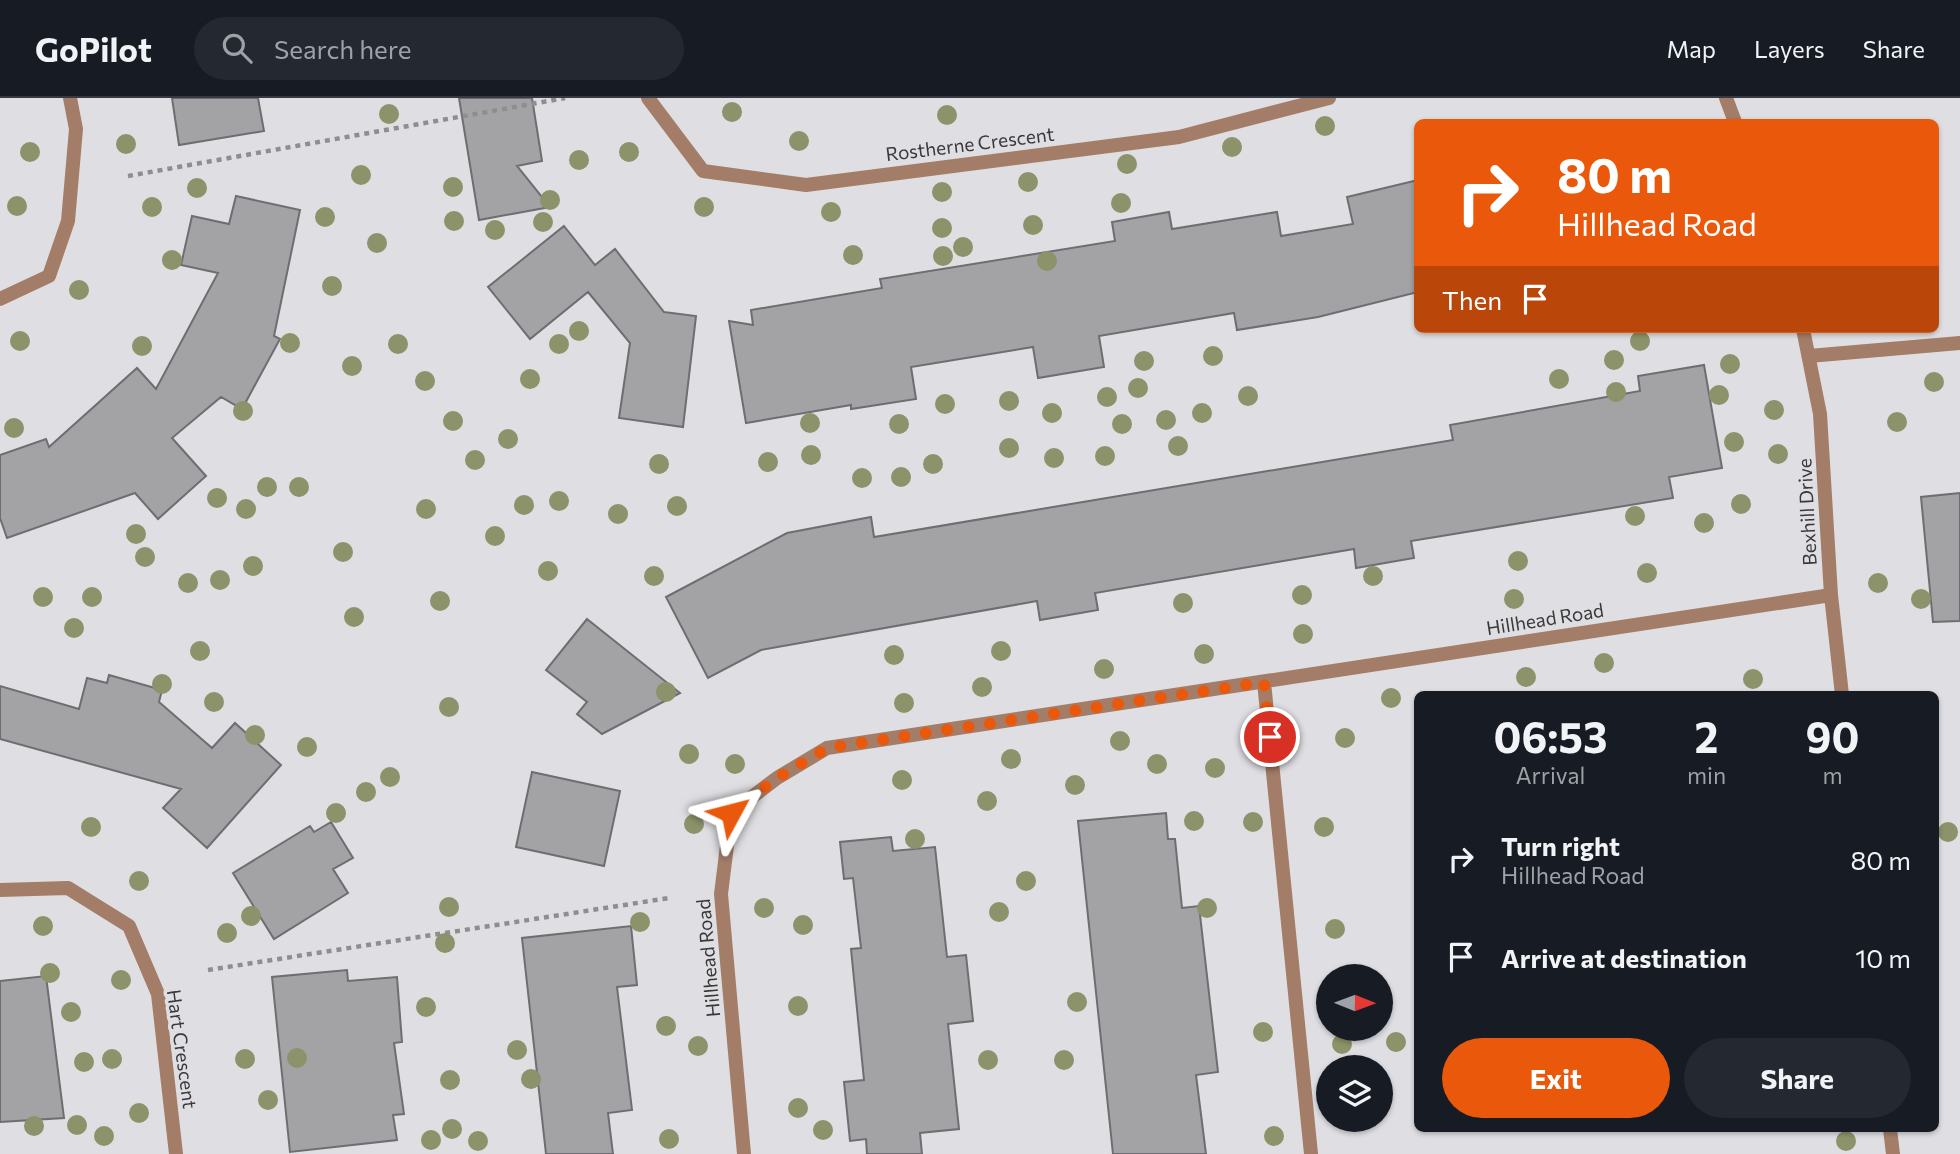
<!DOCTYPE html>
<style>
body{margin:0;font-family:Commissioner,sans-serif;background:#242831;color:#f1f3f6;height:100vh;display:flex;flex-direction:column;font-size:26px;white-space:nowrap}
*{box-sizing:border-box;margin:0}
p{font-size:23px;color:#9ea1a6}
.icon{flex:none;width:38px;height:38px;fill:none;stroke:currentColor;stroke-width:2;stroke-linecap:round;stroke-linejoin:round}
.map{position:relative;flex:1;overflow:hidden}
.sheet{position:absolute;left:1414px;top:593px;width:525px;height:441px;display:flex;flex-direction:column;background:#171b24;border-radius:10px;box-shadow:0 2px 5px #0004}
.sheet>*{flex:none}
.banner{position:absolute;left:1414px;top:21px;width:525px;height:214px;border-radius:10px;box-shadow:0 2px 5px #0004;background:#ea580c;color:#fff;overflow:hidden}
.needle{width:46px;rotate:91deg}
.fabs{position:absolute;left:1316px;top:866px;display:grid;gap:14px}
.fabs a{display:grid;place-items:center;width:77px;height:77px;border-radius:50%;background:#171b24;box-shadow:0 2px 5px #0004;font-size:35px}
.pin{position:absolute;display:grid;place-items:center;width:60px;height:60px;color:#fff;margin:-30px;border:4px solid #fff;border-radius:50%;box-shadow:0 2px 7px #0007}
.me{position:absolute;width:77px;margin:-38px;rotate:52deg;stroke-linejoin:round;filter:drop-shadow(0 0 5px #0008)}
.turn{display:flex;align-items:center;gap:24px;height:147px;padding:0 28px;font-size:32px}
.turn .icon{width:91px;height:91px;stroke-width:2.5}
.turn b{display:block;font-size:49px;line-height:60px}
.then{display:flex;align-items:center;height:66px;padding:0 28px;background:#0003;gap:14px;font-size:26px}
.eta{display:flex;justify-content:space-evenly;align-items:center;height:119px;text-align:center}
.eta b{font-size:42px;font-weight:700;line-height:49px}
.action{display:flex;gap:14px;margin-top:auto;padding:14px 28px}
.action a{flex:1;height:80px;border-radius:42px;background:#ea580c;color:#fff;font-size:28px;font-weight:700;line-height:80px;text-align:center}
.action a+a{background:#242831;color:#f1f3f6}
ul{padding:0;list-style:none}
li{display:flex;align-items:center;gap:21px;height:98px;padding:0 28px}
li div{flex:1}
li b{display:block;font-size:26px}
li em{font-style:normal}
header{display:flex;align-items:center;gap:42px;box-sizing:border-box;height:98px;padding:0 35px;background:#171b24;border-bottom:2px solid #363941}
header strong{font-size:33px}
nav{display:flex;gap:38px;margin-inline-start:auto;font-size:24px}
.search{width:490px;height:63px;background:#242831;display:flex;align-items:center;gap:18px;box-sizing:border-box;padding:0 24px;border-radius:38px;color:#9ea1a6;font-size:26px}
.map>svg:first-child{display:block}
.building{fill:#a3a3a6;stroke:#6e6d71;stroke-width:2}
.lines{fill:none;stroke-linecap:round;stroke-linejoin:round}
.path{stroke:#8e8e91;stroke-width:4.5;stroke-dasharray:5 5;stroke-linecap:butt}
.minor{stroke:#a37d68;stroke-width:14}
.tree{fill:#8c9269}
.route{stroke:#ea580c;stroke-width:12;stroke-dasharray:0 21.6}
.labels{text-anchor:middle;stroke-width:7;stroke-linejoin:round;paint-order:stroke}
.street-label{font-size:19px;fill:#39393a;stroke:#dfdfe3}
</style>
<header>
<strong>GoPilot</strong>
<div class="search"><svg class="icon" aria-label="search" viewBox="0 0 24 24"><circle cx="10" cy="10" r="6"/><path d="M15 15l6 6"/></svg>Search here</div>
<nav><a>Map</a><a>Layers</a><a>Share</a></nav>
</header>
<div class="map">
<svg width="1960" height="1056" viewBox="0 0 1960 1056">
<rect width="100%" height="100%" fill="#dfdfe3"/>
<path class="building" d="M172,0H258L264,33L179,47Z
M459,0H532L542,63L517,68L550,109L479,122Z
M1418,82V194L1318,219L1237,232L1234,215L1099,238L1104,269L1038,280L1033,249L911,269L916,301L851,311V307L746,325L729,223L753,227L751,212L882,190L880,181L1115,143L1112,124L1169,114L1172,131L1277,114L1281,138L1353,126L1347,99Z
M236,98L300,112L274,238L280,241L242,311L221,299L172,340L206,378L158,421L135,395L7,440L0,420V357L46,341L49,349L137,270L156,291L218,175L181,167L192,118L229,126Z
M564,128L595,167L615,151L664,214L696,218L683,329L619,320L630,245L588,194L530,241L488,189Z
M1704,267L1722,370L1669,379L1673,400L1411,443L1414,460L1356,470L1354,451L1095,495L1098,512L1040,522L1037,503L761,552L708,580L666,499L787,435L871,419L874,439L1453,342L1450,327L1640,293L1638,278Z
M1960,395V523L1933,524L1921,399Z
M587,521L680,595L602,636L577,616L587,604L546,572Z
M109,577L162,592L159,604L212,650L235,625L281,667L207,750L163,710L181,691L0,641V588L79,611L87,580L107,585Z
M532,674L620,693L604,768L516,749Z
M1166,715L1168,741H1175L1182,810L1199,808L1218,974L1196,977L1206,1056H1113L1078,723Z
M331,724L353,760L333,771L348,795L274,841L233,775L310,728L314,734Z
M891,739L893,753L935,749L947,859L966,857L973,923L948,926L959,1031L920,1035L922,1056H867L866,1041L850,1043L844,984L864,982L851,851L861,850L853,780L844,781L840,744Z
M631,828L637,887L617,889L632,1012L608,1015L613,1056H546L522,840Z
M347,872L348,883L397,879L402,944L394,945L404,1016L393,1017L397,1042L290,1054L272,879Z
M46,878L64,1020L0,1024V883Z"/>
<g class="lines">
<path class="path" d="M128,78L565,0
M208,872L669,800"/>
<path class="minor" d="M648,0L703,73L806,87L1179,39L1329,0
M1726,0L1735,24
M0,201L49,178L68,123L76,31L70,0
M1803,231L1820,316L1831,497L1842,597
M1809,258L1960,245
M1264,584L1311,1056
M0,792L68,790L129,828L158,896L176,1056
M1890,1031L1893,1056
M744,1056L721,796L731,715L777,680L827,650L1831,497"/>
</g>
<g class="tree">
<circle cx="732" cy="14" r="10"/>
<circle cx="389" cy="16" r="10"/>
<circle cx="947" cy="17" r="10"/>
<circle cx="1325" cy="28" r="10"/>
<circle cx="799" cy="43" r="10"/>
<circle cx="126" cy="46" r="10"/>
<circle cx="1232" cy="49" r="10"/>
<circle cx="30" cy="54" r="10"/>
<circle cx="629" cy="54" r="10"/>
<circle cx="579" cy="62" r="10"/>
<circle cx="1127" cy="66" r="10"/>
<circle cx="361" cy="77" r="10"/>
<circle cx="1028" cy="84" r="10"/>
<circle cx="453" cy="89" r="10"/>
<circle cx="197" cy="90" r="10"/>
<circle cx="942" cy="94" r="10"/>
<circle cx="550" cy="102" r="10"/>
<circle cx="1121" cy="105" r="10"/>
<circle cx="17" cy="108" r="10"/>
<circle cx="152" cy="109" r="10"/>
<circle cx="704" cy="109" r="10"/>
<circle cx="831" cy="114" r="10"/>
<circle cx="325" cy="119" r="10"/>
<circle cx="454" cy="123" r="10"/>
<circle cx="543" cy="124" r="10"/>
<circle cx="1033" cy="127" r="10"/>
<circle cx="942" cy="130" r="10"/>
<circle cx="495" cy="132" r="10"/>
<circle cx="377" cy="145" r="10"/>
<circle cx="963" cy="149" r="10"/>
<circle cx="853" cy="157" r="10"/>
<circle cx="943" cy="158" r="10"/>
<circle cx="172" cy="162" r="10"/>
<circle cx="1047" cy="163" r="10"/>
<circle cx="332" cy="188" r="10"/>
<circle cx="79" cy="192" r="10"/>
<circle cx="579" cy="233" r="10"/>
<circle cx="20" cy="243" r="10"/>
<circle cx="1640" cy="243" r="10"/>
<circle cx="290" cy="245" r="10"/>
<circle cx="398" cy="246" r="10"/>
<circle cx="559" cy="246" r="10"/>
<circle cx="142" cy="248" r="10"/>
<circle cx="1213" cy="258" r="10"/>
<circle cx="1614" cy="262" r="10"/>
<circle cx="1144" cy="263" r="10"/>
<circle cx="1730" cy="266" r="10"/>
<circle cx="352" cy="268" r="10"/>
<circle cx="530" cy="281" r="10"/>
<circle cx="1559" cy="281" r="10"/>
<circle cx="425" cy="283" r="10"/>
<circle cx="1934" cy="284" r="10"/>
<circle cx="1138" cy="290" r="10"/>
<circle cx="1616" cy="294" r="10"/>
<circle cx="1719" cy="297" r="10"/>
<circle cx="1248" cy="298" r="10"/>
<circle cx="1107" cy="299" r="10"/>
<circle cx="1009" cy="303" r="10"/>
<circle cx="945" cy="306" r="10"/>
<circle cx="1774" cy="312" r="10"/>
<circle cx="243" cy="313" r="10"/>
<circle cx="1052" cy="315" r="10"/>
<circle cx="1202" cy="315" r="10"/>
<circle cx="1166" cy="322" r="10"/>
<circle cx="453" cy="323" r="10"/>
<circle cx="1897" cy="324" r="10"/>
<circle cx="810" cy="325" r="10"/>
<circle cx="899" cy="326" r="10"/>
<circle cx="1122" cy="326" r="10"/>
<circle cx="14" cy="330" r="10"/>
<circle cx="508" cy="341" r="10"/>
<circle cx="1734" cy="344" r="10"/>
<circle cx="1178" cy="348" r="10"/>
<circle cx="1009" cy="350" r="10"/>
<circle cx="1778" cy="356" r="10"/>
<circle cx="811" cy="357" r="10"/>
<circle cx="1105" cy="358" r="10"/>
<circle cx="1054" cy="360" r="10"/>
<circle cx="475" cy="362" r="10"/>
<circle cx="768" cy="364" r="10"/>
<circle cx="659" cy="366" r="10"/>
<circle cx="933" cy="366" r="10"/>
<circle cx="901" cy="379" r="10"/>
<circle cx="862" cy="380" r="10"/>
<circle cx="267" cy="389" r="10"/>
<circle cx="299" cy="389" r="10"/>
<circle cx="217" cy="400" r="10"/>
<circle cx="559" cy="403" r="10"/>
<circle cx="1741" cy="406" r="10"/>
<circle cx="524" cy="407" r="10"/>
<circle cx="677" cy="408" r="10"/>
<circle cx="246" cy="411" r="10"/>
<circle cx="426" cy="411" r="10"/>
<circle cx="618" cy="416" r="10"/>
<circle cx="1635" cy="418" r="10"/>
<circle cx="1704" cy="425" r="10"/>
<circle cx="136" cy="436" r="10"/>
<circle cx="495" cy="438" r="10"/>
<circle cx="343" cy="454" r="10"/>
<circle cx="145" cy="459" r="10"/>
<circle cx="1518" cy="463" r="10"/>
<circle cx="253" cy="468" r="10"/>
<circle cx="548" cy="473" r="10"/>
<circle cx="1647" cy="475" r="10"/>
<circle cx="654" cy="478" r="10"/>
<circle cx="1373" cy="478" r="10"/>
<circle cx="220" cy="482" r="10"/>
<circle cx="188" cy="485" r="10"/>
<circle cx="1878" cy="485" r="10"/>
<circle cx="1302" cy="497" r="10"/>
<circle cx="43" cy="499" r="10"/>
<circle cx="92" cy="499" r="10"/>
<circle cx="1514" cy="501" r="10"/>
<circle cx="1921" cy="501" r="10"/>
<circle cx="440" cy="503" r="10"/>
<circle cx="1183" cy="505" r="10"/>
<circle cx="354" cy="519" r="10"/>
<circle cx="74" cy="530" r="10"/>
<circle cx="1303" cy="536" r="10"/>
<circle cx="200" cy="553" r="10"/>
<circle cx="1001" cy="553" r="10"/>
<circle cx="1204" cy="556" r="10"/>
<circle cx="894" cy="557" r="10"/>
<circle cx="1604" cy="565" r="10"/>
<circle cx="1104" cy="571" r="10"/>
<circle cx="1526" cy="579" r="10"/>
<circle cx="1753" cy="581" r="10"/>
<circle cx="162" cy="586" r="10"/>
<circle cx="982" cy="589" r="10"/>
<circle cx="666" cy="594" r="10"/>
<circle cx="1391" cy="600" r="10"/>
<circle cx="214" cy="604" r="10"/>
<circle cx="904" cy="605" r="10"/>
<circle cx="449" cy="609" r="10"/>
<circle cx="255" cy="637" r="10"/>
<circle cx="1345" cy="640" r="10"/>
<circle cx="1120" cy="643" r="10"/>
<circle cx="307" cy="649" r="10"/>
<circle cx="689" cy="656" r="10"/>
<circle cx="1011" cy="661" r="10"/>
<circle cx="735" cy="666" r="10"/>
<circle cx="1157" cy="666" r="10"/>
<circle cx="1215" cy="670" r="10"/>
<circle cx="390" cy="679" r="10"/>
<circle cx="902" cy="682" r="10"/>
<circle cx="1075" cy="687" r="10"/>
<circle cx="366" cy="694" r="10"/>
<circle cx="987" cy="703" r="10"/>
<circle cx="336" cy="715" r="10"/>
<circle cx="1194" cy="723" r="10"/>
<circle cx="1253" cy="724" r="10"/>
<circle cx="694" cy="726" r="10"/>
<circle cx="91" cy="729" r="10"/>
<circle cx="1324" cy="729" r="10"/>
<circle cx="1948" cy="734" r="10"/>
<circle cx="915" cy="741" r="10"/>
<circle cx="139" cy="783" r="10"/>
<circle cx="1026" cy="783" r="10"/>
<circle cx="449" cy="809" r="10"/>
<circle cx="764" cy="810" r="10"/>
<circle cx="1207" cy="810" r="10"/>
<circle cx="999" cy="814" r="10"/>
<circle cx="251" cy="818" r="10"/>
<circle cx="640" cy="824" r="10"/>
<circle cx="803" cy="827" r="10"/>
<circle cx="43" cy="828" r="10"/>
<circle cx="1335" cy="831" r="10"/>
<circle cx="227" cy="835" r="10"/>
<circle cx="445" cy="845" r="10"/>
<circle cx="50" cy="875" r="10"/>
<circle cx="121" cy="882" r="10"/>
<circle cx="1077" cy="904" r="10"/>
<circle cx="798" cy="908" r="10"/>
<circle cx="426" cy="909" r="10"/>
<circle cx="71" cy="914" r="10"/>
<circle cx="666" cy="928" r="10"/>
<circle cx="1263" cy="934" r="10"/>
<circle cx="1396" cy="944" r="10"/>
<circle cx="1342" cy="946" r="10"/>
<circle cx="698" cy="948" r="10"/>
<circle cx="517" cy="952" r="10"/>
<circle cx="297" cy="960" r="10"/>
<circle cx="112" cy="961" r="10"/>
<circle cx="245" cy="961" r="10"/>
<circle cx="988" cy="962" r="10"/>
<circle cx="1064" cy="962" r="10"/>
<circle cx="84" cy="964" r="10"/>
<circle cx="531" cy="981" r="10"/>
<circle cx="450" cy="982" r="10"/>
<circle cx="268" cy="1002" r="10"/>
<circle cx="798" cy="1010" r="10"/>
<circle cx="139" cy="1015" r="10"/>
<circle cx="77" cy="1027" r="10"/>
<circle cx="34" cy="1028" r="10"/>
<circle cx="452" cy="1031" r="10"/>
<circle cx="823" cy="1032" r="10"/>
<circle cx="104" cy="1038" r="10"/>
<circle cx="1274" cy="1038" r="10"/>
<circle cx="669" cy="1041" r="10"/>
<circle cx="431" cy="1042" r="10"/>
<circle cx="478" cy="1043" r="10"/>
<circle cx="1846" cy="1043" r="10"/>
</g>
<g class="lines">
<path class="route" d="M731,715L777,680L827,650L1264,584L1270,639"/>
</g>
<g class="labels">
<g class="street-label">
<text transform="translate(970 46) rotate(-7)" y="7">Rostherne Crescent</text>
<text transform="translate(1807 414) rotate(-93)" y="7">Bexhill Drive</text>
<text transform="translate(1545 521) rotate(-9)" y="7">Hillhead Road</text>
<text transform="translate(708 860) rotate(-95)" y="7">Hillhead Road</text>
<text transform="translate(182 951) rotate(82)" y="7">Hart Crescent</text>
</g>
</g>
</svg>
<div class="fabs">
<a><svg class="needle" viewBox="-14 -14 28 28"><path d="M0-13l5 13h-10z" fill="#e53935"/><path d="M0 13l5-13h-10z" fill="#9ea1a6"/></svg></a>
<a><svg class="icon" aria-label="layers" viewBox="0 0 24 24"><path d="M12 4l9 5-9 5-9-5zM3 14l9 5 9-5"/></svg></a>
</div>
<div class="pin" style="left:1270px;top:639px;background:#d93025"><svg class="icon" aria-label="arrive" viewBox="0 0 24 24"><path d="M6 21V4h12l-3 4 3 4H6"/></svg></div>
<svg class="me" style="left:731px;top:715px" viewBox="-20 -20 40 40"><path d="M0-17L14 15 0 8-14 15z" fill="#ea580c" stroke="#fff" stroke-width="4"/></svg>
<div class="banner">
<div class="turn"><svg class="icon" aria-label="right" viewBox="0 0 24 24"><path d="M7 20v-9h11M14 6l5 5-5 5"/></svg><div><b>80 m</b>Hillhead Road</div></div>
<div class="then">Then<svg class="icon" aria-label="arrive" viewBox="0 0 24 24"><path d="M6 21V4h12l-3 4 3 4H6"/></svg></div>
</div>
<section class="sheet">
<div class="eta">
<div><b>06:53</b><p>Arrival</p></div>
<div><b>2</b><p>min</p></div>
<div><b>90</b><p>m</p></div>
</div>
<ul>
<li><svg class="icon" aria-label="right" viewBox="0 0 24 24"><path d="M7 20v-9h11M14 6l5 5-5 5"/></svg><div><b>Turn right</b><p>Hillhead Road</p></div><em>80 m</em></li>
<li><svg class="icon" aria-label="arrive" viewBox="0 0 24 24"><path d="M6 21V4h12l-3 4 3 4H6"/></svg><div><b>Arrive at destination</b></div><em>10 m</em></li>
</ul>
<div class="action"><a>Exit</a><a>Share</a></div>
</section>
</div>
